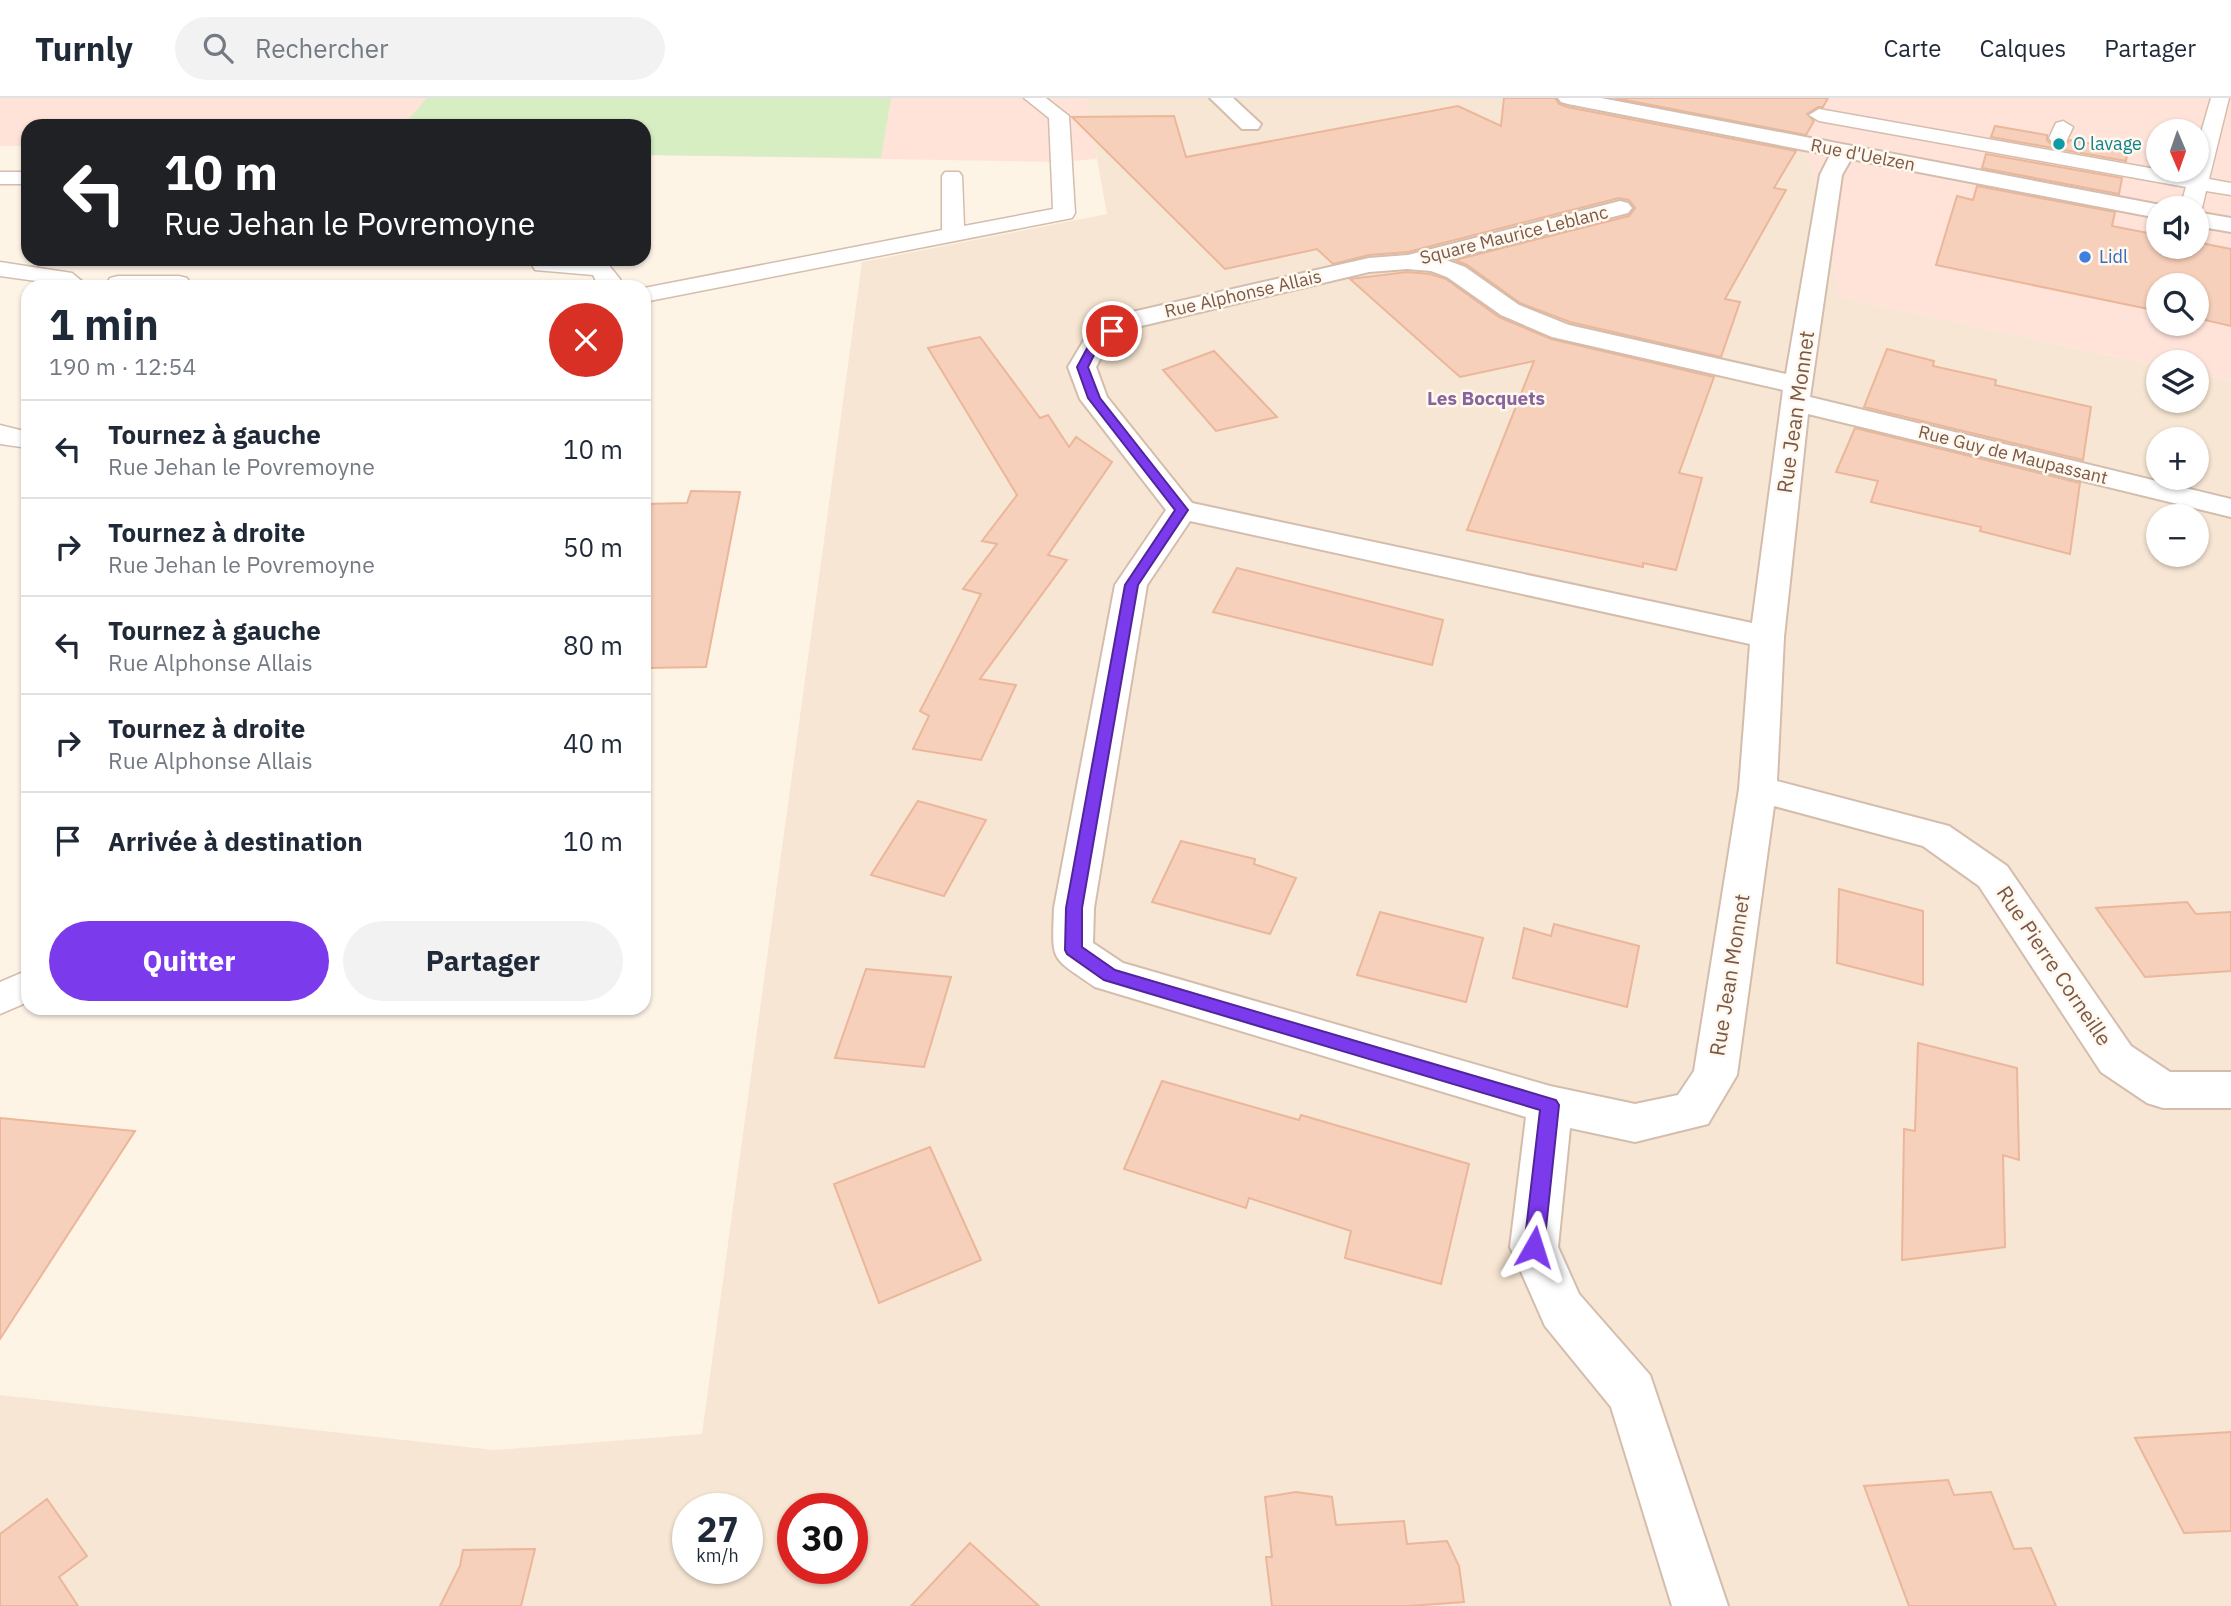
<!DOCTYPE html>
<html lang="fr">
<meta charset="utf-8">
<style>
body{margin:0;font-family:"IBM Plex Sans",sans-serif;background:#f2f2f3;color:#1f2937;height:100vh;display:flex;flex-direction:column;font-size:26px;white-space:nowrap}
*{box-sizing:border-box;margin:0}
p{font-size:23px;color:#747a83}
.icon{flex:none;width:38px;height:38px;fill:none;stroke:currentColor;stroke-width:2;stroke-linecap:round;stroke-linejoin:round}
.map{position:relative;flex:1;overflow:hidden}
.details{position:absolute;left:21px;top:182px;width:630px;height:735px;display:flex;flex-direction:column;background:#fff;border-radius:21px;box-shadow:0 2px 5px #0004}
.details>*{flex:none}
.hud{position:absolute;left:21px;top:21px;width:630px;height:147px;border-radius:21px;box-shadow:0 2px 5px #0004;background:#202124;color:#fff;overflow:hidden}
.needle{width:46px;rotate:178deg}
.controls{position:absolute;left:2146px;top:21px;display:grid;gap:14px}
.controls a{display:grid;place-items:center;width:63px;height:63px;border-radius:50%;background:#fff;box-shadow:0 2px 5px #0004;font-size:35px}
.speed{position:absolute;left:672px;top:1395px;display:flex;gap:14px;font-size:35px;font-weight:700;text-align:center}
.speed>*{display:grid;place-content:center;width:91px;height:91px;border-radius:50%;background:#fff;box-shadow:0 2px 5px #0004;line-height:1}
.speed small{font-size:18px;font-weight:400}
.speed .limit{border:10px solid #d22;background:#fff;color:#111}
.pin{position:absolute;display:grid;place-items:center;width:60px;height:60px;color:#fff;margin:-30px;border:4px solid #fff;border-radius:50%;box-shadow:0 2px 7px #0007}
.me{position:absolute;width:77px;margin:-38px;rotate:6deg;stroke-linejoin:round;filter:drop-shadow(0 0 5px #0008)}
.turn{display:flex;align-items:center;gap:24px;height:147px;padding:0 28px;font-size:32px}
.turn .icon{width:91px;height:91px;stroke-width:2.5}
.turn b{display:block;font-size:49px;line-height:60px}
.round{display:grid;place-items:center;flex:none;width:74px;height:74px;border-radius:37px;background:#f2f2f3}
.head{display:flex;align-items:center;justify-content:space-between;height:119px;padding:0 28px}
h1{font-size:42px;font-weight:800;line-height:52px}
.cta{display:flex;gap:14px;margin-top:auto;padding:14px 28px}
.cta a{flex:1;height:80px;border-radius:42px;background:#7c3aed;color:#fff;font-size:28px;font-weight:800;line-height:80px;text-align:center}
.cta a+a{background:#f2f2f3;color:#1f2937}
ul{padding:0;list-style:none}
li{display:flex;align-items:center;gap:21px;height:98px;padding:0 28px;border-top:2px solid #e0e1e3}
li div{flex:1}
li b{display:block;font-size:26px}
li em{font-style:normal}
header{display:flex;align-items:center;gap:42px;box-sizing:border-box;height:98px;padding:0 35px;background:#fff;border-bottom:2px solid #e0e1e3}
header strong{font-size:33px}
nav{display:flex;gap:38px;margin-inline-start:auto;font-size:24px}
.search{width:490px;height:63px;background:#f2f2f3;display:flex;align-items:center;gap:18px;box-sizing:border-box;padding:0 24px;border-radius:38px;color:#747a83;font-size:26px}
.map>svg:first-child{display:block}
.residential{fill:#f7e6d3;fill-rule:evenodd}
.commercial{fill:#ffe3d9;fill-rule:evenodd}
.green{fill:#d6eec2}
.building{fill:#f7d0bb;stroke:#ebb699;stroke-width:2}
.lines{fill:none;stroke-linecap:round;stroke-linejoin:round}
.service-casing{stroke:#d4bdad;stroke-width:3}
.minor-casing{stroke:#d4bdad;stroke-width:4}
.service{fill:#fff;fill-rule:evenodd}
.minor{fill:#fff;fill-rule:evenodd}
.route{fill:#7c3aed;stroke:#51269a;stroke-width:2}
.culture-dot{fill:#0f9aa8;stroke:#fff8ee;stroke-width:2.5}
.shop-dot{fill:#3f7fe0;stroke:#fff8ee;stroke-width:2.5}
.labels{text-anchor:middle;stroke-width:5;stroke-linejoin:round;paint-order:stroke}
.far-culture-label{font-size:18px;fill:#0d838f;stroke:#fff8ee;text-anchor:start}
.far-street-label{font-size:18px;fill:#7b5847;stroke:#fff8ee}
.far-shop-label{font-size:18px;fill:#366cbe;stroke:#fff8ee;text-anchor:start}
.far-neighbourhood-label{font-size:19px;font-weight:bold;fill:#88639e;stroke:#fff8ee}
.street-label{font-size:21px;fill:#7b5847;stroke:#fff8ee}
</style>
<header>
<strong>Turnly</strong>
<div class="search"><svg class="icon" aria-label="search" viewBox="0 0 24 24"><circle cx="10" cy="10" r="6"/><path d="M15 15l6 6"/></svg>Rechercher</div>
<nav><a>Carte</a><a>Calques</a><a>Partager</a></nav>
</header>
<div class="map">
<svg width="2231" height="1508" viewBox="0 0 2231 1508">
<rect width="100%" height="100%" fill="#fef4e6"/>
<path class="residential" d="M1086,0H1536L1804,53L1813,70L1840,199L2158,268V303H2196V276L2231,283V1508H0V1297L494,1352L702,1336L862,164L1107,116ZM2158,341H2196V380H2158ZM2158,418H2196V457H2158ZM688,1410H747V1470H688ZM793,1410H852V1470H793Z"/>
<path class="commercial" d="M0,0H1086L1097,61L1061,64L644,57V28H28V48H0Z
M1536,0H2231V283L2196,276V264H2158V268L1839,199L1813,70L1804,53ZM2158,33H2196V72H2158ZM2158,110H2196V149H2158ZM2158,187H2196V226H2158Z"/>
<path class="green" d="M427,0H891L881,60L644,57V28H403Z"/>
<path class="building" d="M1504,0H1555L1559,6L1567,9L1796,53L1774,90L1786,92L1725,201L1740,204L1721,259L1570,224L1520,205L1467,167L1455,162L1629,118L1635,110L1629,102L1619,100L1408,154L1369,157L1333,166L1317,151L1225,171L1072,19L1174,18L1186,59L1458,8L1501,28Z
M1615,0H1828L1823,9H1818L1807,16L1814,23L1806,37Z
M1995,28L2047,37V42L2052,47H2066L2070,42L2128,52L2126,63L1991,39Z
M1986,56L2122,80L2119,96L1982,70Z
M1977,88L2115,114L2112,128L2158,137V149H2196V144L2231,151V228L2196,220V187H2158V213L1936,167L1957,98L1973,102Z
M1407,174L1430,176L1446,181L1499,219L1551,241L1714,279L1679,375L1702,380L1676,472L1643,465V469L1467,432L1534,263L1460,279L1350,181Z
M980,239L1040,320L1048,317L1069,349L1076,339L1112,364L1048,457L1067,462L980,581L1016,587L981,662L913,651L929,618L920,613L981,496L963,491L997,446L982,443L1017,397L928,250Z
M1887,251L1934,263L1933,268L1996,282L1995,287L2091,309L2083,362L1864,309Z
M1214,253L1234,274L1277,319L1216,333L1163,272Z
M1855,330L2080,385L2070,456L1980,433L1981,429L1871,404L1878,383L1836,374Z
M691,393L740,394L706,569L644,570V406L687,405Z
M1237,470L1443,522L1432,567L1213,514Z
M918,703L986,722L944,798L871,777Z
M1181,743L1255,761L1254,766L1296,780L1270,836L1152,804Z
M1839,791L1923,813V887L1837,865Z
M2187,804L2196,816L2231,814V873L2145,879L2096,810Z
M1380,814L1483,840L1466,904L1357,877Z
M1554,826L1639,848L1627,909L1513,880L1524,830L1551,838Z
M866,871L951,879L924,969L835,960Z
M1918,945L2017,970L2019,1062L2003,1057L2005,1149L1902,1162L1904,1031L1915,1033Z
M1162,983L1299,1022L1301,1017L1469,1066L1441,1186L1345,1160L1351,1133L1249,1100L1246,1110L1124,1071Z
M0,1020L135,1033L0,1241Z
M930,1049L981,1162L879,1205L834,1086Z
M2231,1334V1433L2184,1435L2135,1340Z
M1948,1382L1954,1397L1991,1394L2014,1451L2031,1450L2056,1508H1909L1864,1388Z
M1296,1394L1332,1399L1336,1427L1404,1423L1407,1446L1447,1443L1459,1468L1464,1504L1409,1508H1272L1266,1459H1272L1265,1399Z
M47,1401L87,1458L59,1479L78,1508H0V1436Z
M970,1445L1039,1508H911Z
M535,1451L521,1508H440L460,1468L463,1452Z"/>
<g class="lines">
<g class="service-casing">
<path id="service" d="M1024,0H1046L1069,18L1075,115L1072,120L644,204V190L942,132V78L945,74H959L962,78L964,128L1053,111L1049,20Z
M2211,0H2229L2209,81L2231,85V97L2206,93L2202,110L2196,115V110H2180L2186,89L1819,23L1809,17L1819,11L2189,77L2191,72H2196V52Z
M2063,23L2073,29L2066,44H2052L2049,40L2056,25Z
M0,74H28V86H0Z
M540,161L608,166L620,181L621,189H599L593,177L535,172L532,167Z
M0,164L72,175L89,189H62L58,186L0,178Z
M118,178H179L187,180L190,185L188,189H109L107,185L110,180Z
M0,327L28,334V350L0,346Z
M28,872V904L0,916V884Z"/>
</g>
<g class="minor-casing">
<path id="minor" d="M1210,0H1233L1261,26L1258,31H1242Z
M1558,0H1601L2166,108L2168,110H2158V120L1851,61L1842,77L1810,299L2231,401V419L1808,316L1784,539L1777,683L1949,728L2007,768L2131,948L2170,974H2231V1010H2163L2147,1005L2101,974L1979,788L1923,748L1774,708L1737,977L1708,1026L1635,1044L1570,1030L1558,1149L1579,1196L1650,1277L1728,1508H1672L1611,1309L1545,1228L1510,1149L1526,1019L1095,889C1050,858 1052,865 1054,810L1115,487L1166,412L1080,301L1068,269L1087,237L1119,217L1369,160L1408,157L1620,103L1628,105L1632,110L1628,115L1446,162L1465,169L1519,207L1569,227L1786,276L1820,77L1830,57L1568,6L1561,4ZM1407,171L1431,173L1447,179L1501,217L1552,239L1783,292L1752,525L1192,405L1107,299L1096,269L1107,248L1137,229L1369,174ZM1190,423L1750,546L1739,691L1694,973L1678,997L1635,1006L1550,988L1123,865L1093,845L1094,810L1147,487Z
M2196,114L2231,120V134L2196,128Z"/>
</g>
<use href="#service" class="service"/>
<use href="#minor" class="minor"/>
</g>
<path class="route" d="M1108,231L1117,233L1100,245L1088,269L1100,300L1188,412L1138,487L1082,810V849L1115,872L1556,1002L1559,1007L1544,1149L1541,1155L1534,1158L1527,1155L1524,1149L1540,1012L1104,882L1067,856L1065,852L1066,810L1125,487L1175,412L1088,300L1077,269L1092,241Z"/>
<circle class="culture-dot" cx="2059" cy="46" r="7"/>
<circle class="shop-dot" cx="2085" cy="159" r="7"/>
<g class="labels">
<g class="far-culture-label">
<text x="2073" y="52">O lavage</text>
</g>
<g class="far-street-label">
<text transform="translate(1863 57) rotate(11)" y="6">Rue d'Uelzen</text>
<text transform="translate(1514 137) rotate(-14)" y="6">Square Maurice Leblanc</text>
<text transform="translate(1243 196) rotate(-13)" y="6">Rue Alphonse Allais</text>
<text transform="translate(2013 357) rotate(14)" y="6">Rue Guy de Maupassant</text>
</g>
<g class="far-shop-label">
<text x="2099" y="165">Lidl</text>
</g>
<g class="far-neighbourhood-label">
<text x="1486" y="307">Les Bocquets</text>
</g>
<g class="street-label">
<text transform="translate(1796 314) rotate(-82)" y="7">Rue Jean Monnet</text>
<text transform="translate(2054 868) rotate(56)" y="7">Rue Pierre Corneille</text>
<text transform="translate(1730 877) rotate(-81)" y="7">Rue Jean Monnet</text>
</g>
</g>
</svg>
<div class="controls">
<a><svg class="needle" viewBox="-14 -14 28 28"><path d="M0-13l5 13h-10z" fill="#e53935"/><path d="M0 13l5-13h-10z" fill="#747a83"/></svg></a>
<a><svg class="icon" aria-label="sound" viewBox="0 0 24 24"><path d="M4 9h4l5-4v14l-5-4H4zM17 9q2 3 0 6"/></svg></a>
<a><svg class="icon" aria-label="search" viewBox="0 0 24 24"><circle cx="10" cy="10" r="6"/><path d="M15 15l6 6"/></svg></a>
<a><svg class="icon" aria-label="layers" viewBox="0 0 24 24"><path d="M12 4l9 5-9 5-9-5zM3 14l9 5 9-5"/></svg></a>
<a>+</a>
<a>−</a>
</div>
<div class="speed"><div>27<small>km/h</small></div><div class="limit">30</div></div>
<div class="pin" style="left:1112px;top:233px;background:#d93025"><svg class="icon" aria-label="arrive" viewBox="0 0 24 24"><path d="M6 21V4h12l-3 4 3 4H6"/></svg></div>
<svg class="me" style="left:1534px;top:1149px" viewBox="-20 -20 40 40"><path d="M0-17L14 15 0 8-14 15z" fill="#7c3aed" stroke="#fff" stroke-width="4"/></svg>
<div class="hud">
<div class="turn"><svg class="icon" aria-label="left" viewBox="0 0 24 24"><path d="M17 20v-9H6M10 6l-5 5 5 5"/></svg><div><b>10 m</b>Rue Jehan le Povremoyne</div></div>
</div>
<section class="details">
<div class="head"><div><h1>1 min</h1><p>190 m · 12:54</p></div><a class="round" style="background:#d93025;color:#fff"><svg class="icon" aria-label="close" viewBox="0 0 24 24"><path d="M6 6l12 12M18 6L6 18"/></svg></a></div>
<ul>
<li><svg class="icon" aria-label="left" viewBox="0 0 24 24"><path d="M17 20v-9H6M10 6l-5 5 5 5"/></svg><div><b>Tournez à gauche</b><p>Rue Jehan le Povremoyne</p></div><em>10 m</em></li>
<li><svg class="icon" aria-label="right" viewBox="0 0 24 24"><path d="M7 20v-9h11M14 6l5 5-5 5"/></svg><div><b>Tournez à droite</b><p>Rue Jehan le Povremoyne</p></div><em>50 m</em></li>
<li><svg class="icon" aria-label="left" viewBox="0 0 24 24"><path d="M17 20v-9H6M10 6l-5 5 5 5"/></svg><div><b>Tournez à gauche</b><p>Rue Alphonse Allais</p></div><em>80 m</em></li>
<li><svg class="icon" aria-label="right" viewBox="0 0 24 24"><path d="M7 20v-9h11M14 6l5 5-5 5"/></svg><div><b>Tournez à droite</b><p>Rue Alphonse Allais</p></div><em>40 m</em></li>
<li><svg class="icon" aria-label="arrive" viewBox="0 0 24 24"><path d="M6 21V4h12l-3 4 3 4H6"/></svg><div><b>Arrivée à destination</b></div><em>10 m</em></li>
</ul>
<div class="cta"><a>Quitter</a><a>Partager</a></div>
</section>
</div>
